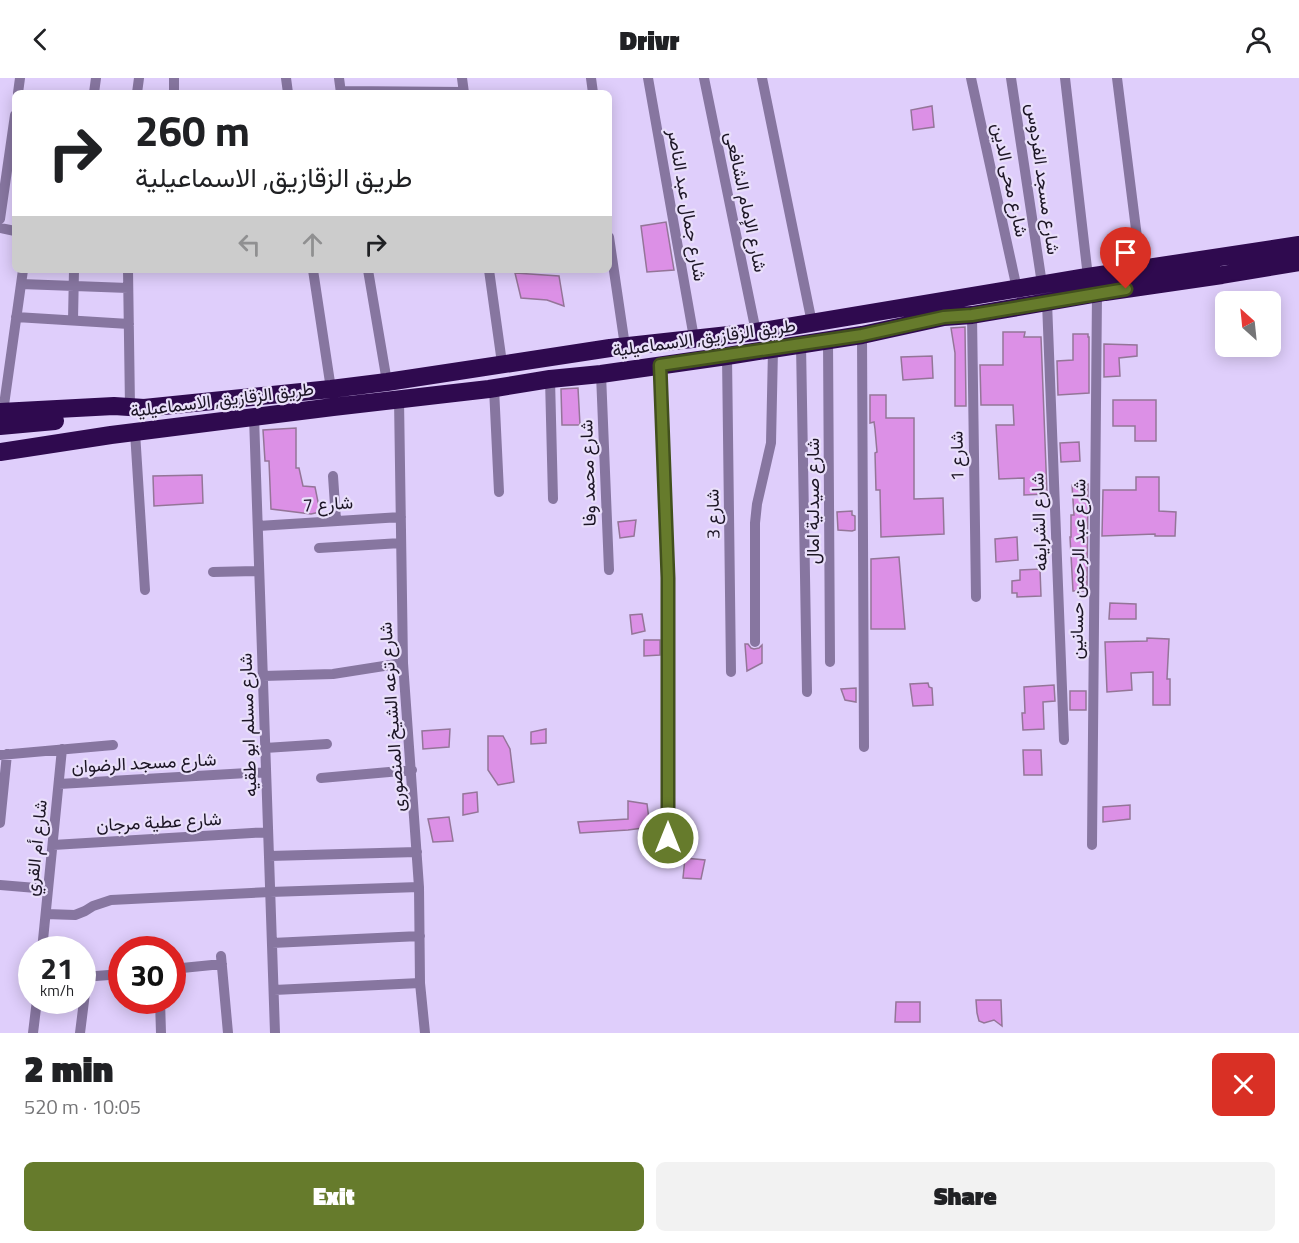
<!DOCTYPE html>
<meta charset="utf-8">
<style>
body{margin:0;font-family:"Titillium Web",Vazirmatn,sans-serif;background:#f2f2f2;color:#202124;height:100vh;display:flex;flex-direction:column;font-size:22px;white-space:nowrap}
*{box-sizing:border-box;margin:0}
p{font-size:20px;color:#757577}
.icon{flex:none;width:33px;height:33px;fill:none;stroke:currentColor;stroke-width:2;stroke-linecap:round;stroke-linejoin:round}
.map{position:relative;height:955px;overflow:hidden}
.sheet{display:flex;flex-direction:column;background:#fff;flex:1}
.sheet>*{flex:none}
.hud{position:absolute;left:12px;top:12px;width:600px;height:183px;border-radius:9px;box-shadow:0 3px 15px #0003;background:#fff;color:#202124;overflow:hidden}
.needle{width:39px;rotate:333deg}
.controls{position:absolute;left:1215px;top:213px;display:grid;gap:12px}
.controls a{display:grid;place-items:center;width:66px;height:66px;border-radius:9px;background:#fff;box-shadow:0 3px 15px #0003;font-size:30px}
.speed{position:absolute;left:18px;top:858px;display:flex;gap:12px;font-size:30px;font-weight:700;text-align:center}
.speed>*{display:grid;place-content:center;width:78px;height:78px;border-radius:50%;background:#fff;box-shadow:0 3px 15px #0003;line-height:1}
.speed small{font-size:15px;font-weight:400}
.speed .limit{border:9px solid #d22;background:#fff;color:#111}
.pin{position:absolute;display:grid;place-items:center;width:51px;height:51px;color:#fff;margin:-62px -26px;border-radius:50% 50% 50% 0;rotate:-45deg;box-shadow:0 0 6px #0007}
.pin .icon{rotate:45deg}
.me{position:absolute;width:66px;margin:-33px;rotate:0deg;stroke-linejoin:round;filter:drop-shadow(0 0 4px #0008)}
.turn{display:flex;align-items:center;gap:21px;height:126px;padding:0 24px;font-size:27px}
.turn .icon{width:78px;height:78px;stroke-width:2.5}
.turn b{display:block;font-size:42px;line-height:51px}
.lanes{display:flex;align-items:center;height:57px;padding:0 24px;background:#0003;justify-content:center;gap:30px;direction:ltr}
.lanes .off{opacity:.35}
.round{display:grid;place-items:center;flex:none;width:63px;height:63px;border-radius:9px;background:#f2f2f2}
.head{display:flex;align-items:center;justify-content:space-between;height:102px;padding:0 24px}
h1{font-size:36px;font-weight:800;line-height:45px}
.primary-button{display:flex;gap:12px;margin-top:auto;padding:12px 24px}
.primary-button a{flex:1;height:69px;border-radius:9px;background:#667b2c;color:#fff;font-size:24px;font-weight:800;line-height:69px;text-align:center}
.primary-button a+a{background:#f2f2f2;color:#202124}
header{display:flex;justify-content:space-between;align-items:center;height:78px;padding:0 24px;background:#fff;font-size:27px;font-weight:800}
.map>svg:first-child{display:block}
.building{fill:#dc90e6;stroke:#947598;stroke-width:1.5}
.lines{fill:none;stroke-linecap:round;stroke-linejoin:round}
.street{stroke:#8776a0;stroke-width:10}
.highway{stroke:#2f0a4f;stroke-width:18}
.route-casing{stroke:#42501d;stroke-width:15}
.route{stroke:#667b2c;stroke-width:10}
.labels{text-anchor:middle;stroke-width:4.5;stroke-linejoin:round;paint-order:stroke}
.street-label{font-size:18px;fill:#1c1525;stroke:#e9dffa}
</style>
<header><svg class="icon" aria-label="back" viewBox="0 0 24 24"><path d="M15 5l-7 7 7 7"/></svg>Drivr<svg class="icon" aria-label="person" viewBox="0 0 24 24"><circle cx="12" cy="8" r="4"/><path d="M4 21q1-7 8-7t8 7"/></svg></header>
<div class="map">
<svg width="1299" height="955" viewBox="0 0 1299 955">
<rect width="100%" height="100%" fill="#dfcefb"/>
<path class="building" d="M932,28L934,49L913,52L911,32Z
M666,144L674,192L647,194L641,148Z
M515,195L559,198L564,228L547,222L521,220Z
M965,249L966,328H955V275L951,250Z
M1003,254H1025L1024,259H1041L1047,416L1024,417V400L999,401L996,347H1014L1013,327H981L980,287H1003Z
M1073,256H1088V259H1089V315L1058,317L1057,283L1073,282Z
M1104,266L1137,267V278L1119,280L1120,298L1104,299Z
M932,278L933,300L903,302L901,279Z
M578,310L580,347H562L561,311Z
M870,317H886V340H914V421L943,420L944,456L881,459L880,412H876L875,375L877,374L875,351L874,344L870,345Z
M1113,322H1156V363H1135V348H1113Z
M296,350V390H299L303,408L315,409L320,434L311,436L271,431L269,383H265L263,352Z
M1079,364L1080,383L1061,384L1060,365Z
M202,397L203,425L154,428L153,398Z
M1136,399H1159V433L1176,434L1175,458H1155V456L1102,458L1103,412H1136Z
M1088,406L1087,513H1073L1070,459H1071V437H1074L1072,407Z
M852,433V437L855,438V452L852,453L838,452L837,434Z
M636,442L634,458L620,460L618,444Z
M1017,459L1018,482L996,484L995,461Z
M899,479L905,551H871V481Z
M1040,491L1041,518L1017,519V515H1012V503L1020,502V492Z
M1110,525L1136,526V541H1109Z
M642,536L645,553L632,556L630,537Z
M1147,560L1169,561L1167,601H1170V627H1153V594L1131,595L1132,612L1107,614L1105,564L1147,563Z
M644,562H660V577L644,578Z
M745,566H748L751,570L754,571L759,570L762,567V585L747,593Z
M928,605L929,609L932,610L933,627L913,628L910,606Z
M1054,607L1055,623L1043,624L1044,651L1023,652L1022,635H1025L1024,609Z
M856,610V624L845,622L841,611Z
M1070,613H1086V632H1070Z
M450,651L449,669L423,671L422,653Z
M546,651V665L531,666V654Z
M488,658H503L510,671L514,704L498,707L488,692Z
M1023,672H1041L1042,697H1024Z
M477,714L478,734L463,737V716Z
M628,723L647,726L650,749L628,752L580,755L578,744L628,741Z
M1130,727V741L1103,744V729Z
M449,739L453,763L433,764L428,741Z
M685,780L705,782L701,801L683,800Z
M976,922H1001L1002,948L994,942L984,945L979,943L977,935Z
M896,924H920V944H895Z"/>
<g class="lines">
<path class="street" d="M286,0L288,15
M339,0L341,15
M462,0L464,15
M591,0L593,15
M648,0L694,260
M704,0L756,254
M762,0L812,245
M971,0L1017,211
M1011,0L1042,206
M1065,0L1088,199
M1117,0L1141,191
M341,13L464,14
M18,15L20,0
M94,15L96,0
M137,15L139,0
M174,15V0
M0,141L15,37
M0,150L15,153
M609,159L625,268
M128,192L130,329
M313,192L331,311
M368,192L387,304
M489,192L502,285
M21,206L128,210
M1047,224L1064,662
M972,237L976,519
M16,239L129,246
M73,242L74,192
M862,257L864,669
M828,262L830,584
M801,266L807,614
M727,278L731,594
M660,287L668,499V760
M601,296L609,492
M550,301L553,421
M494,310L499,414
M399,321L403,585L419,809L420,905L425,955
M3,334L23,192
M254,339L275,955
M135,354L145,512
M333,398L336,442
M258,448L401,439
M319,470L401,465
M213,494L259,493
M755,564V445L757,426L771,365L773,271
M263,598L333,596L403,585
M265,670L327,666
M0,677L113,667
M321,700L412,692
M59,706L266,694
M0,745L7,676
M53,767L268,754
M1092,767L1097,215
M269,778L417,774
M0,807L48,811
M46,836L75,837L85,833L93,828L111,822L270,814L419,809
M272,865L420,858
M42,872L62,671
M221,878L228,955
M172,891L222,886
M83,899L122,896
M274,912L420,905
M160,922L161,955
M33,955L37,922
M80,955L87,899"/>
<path class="highway" d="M0,334L114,328L144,330L331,311L387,304L610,270L756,254L1081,200L1299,167
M0,348L55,343
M0,374L111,357L333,329L489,311L550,301L601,296L727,278L862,257L944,239L972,237L1105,214L1222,197L1299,184"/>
</g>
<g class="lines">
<g class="route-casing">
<path id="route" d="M668,760V500L660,287L862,257L944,239L972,237L1126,211"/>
</g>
<use href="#route" class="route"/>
</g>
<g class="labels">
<g class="street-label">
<text transform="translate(1043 101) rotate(82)" y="6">شارع مسجد الفردوس</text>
<text transform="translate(1010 102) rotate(78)" y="6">شارع محى الدين</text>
<text transform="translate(746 124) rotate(78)" y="6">شارع الإمام الشافعى</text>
<text transform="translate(687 127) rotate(80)" y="6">شارع جمال عبد الناصر</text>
<text transform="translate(704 260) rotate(-8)" y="6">طريق الزقازيق, الاسماعيلية</text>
<text transform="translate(222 322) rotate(-7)" y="6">طريق الزقازيق, الاسماعيلية</text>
<text transform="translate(957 378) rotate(-91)" y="6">شارع 1</text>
<text transform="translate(588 395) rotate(-92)" y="6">شارع محمد وفا</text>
<text transform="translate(813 423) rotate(-90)" y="6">شارع صيدلية امال</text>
<text transform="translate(328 426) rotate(-4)" y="6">شارع 7</text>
<text transform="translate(713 436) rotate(-91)" y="6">شارع 3</text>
<text transform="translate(1039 444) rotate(-92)" y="6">شارع الشرايفه</text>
<text transform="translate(1078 491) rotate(-89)" y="6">شارع عبد الرحمن حسانين</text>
<text transform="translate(392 639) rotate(-94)" y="6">شارع ترعه الشيخ المنصورى</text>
<text transform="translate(248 647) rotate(-92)" y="6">شارع مسلم ابو طقيه</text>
<text transform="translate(144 685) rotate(-3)" y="6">شارع مسجد الرضوان</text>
<text transform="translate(159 744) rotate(-3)" y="6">شارع عطية مرجان</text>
<text transform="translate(36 770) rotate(-84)" y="6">شارع أم القري</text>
</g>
</g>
</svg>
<div class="controls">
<a><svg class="needle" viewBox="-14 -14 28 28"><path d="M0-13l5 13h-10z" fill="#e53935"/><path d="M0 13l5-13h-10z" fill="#757577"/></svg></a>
</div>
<div class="speed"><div>21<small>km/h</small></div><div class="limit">30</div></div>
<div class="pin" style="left:1126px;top:211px;background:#d93025"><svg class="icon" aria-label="arrive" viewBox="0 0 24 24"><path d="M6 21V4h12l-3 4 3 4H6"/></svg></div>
<svg class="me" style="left:668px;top:760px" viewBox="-20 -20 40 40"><circle r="17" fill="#667b2c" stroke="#fff" stroke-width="3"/><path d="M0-11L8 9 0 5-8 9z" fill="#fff"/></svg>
<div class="hud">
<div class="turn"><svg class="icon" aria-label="right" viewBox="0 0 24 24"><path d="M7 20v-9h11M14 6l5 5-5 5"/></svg><div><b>260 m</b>طريق الزقازيق, الاسماعيلية</div></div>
<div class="lanes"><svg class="icon off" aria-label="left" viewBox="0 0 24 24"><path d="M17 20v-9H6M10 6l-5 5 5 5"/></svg><svg class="icon off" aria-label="ahead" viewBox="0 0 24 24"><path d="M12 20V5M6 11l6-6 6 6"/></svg><svg class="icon" aria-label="right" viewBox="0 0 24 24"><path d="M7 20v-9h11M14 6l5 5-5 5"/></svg></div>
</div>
</div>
<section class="sheet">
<div class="head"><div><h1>2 min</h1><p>520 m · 10:05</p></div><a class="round" style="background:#d93025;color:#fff"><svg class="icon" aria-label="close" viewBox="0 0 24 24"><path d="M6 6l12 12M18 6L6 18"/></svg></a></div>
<div class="primary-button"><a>Exit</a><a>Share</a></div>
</section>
